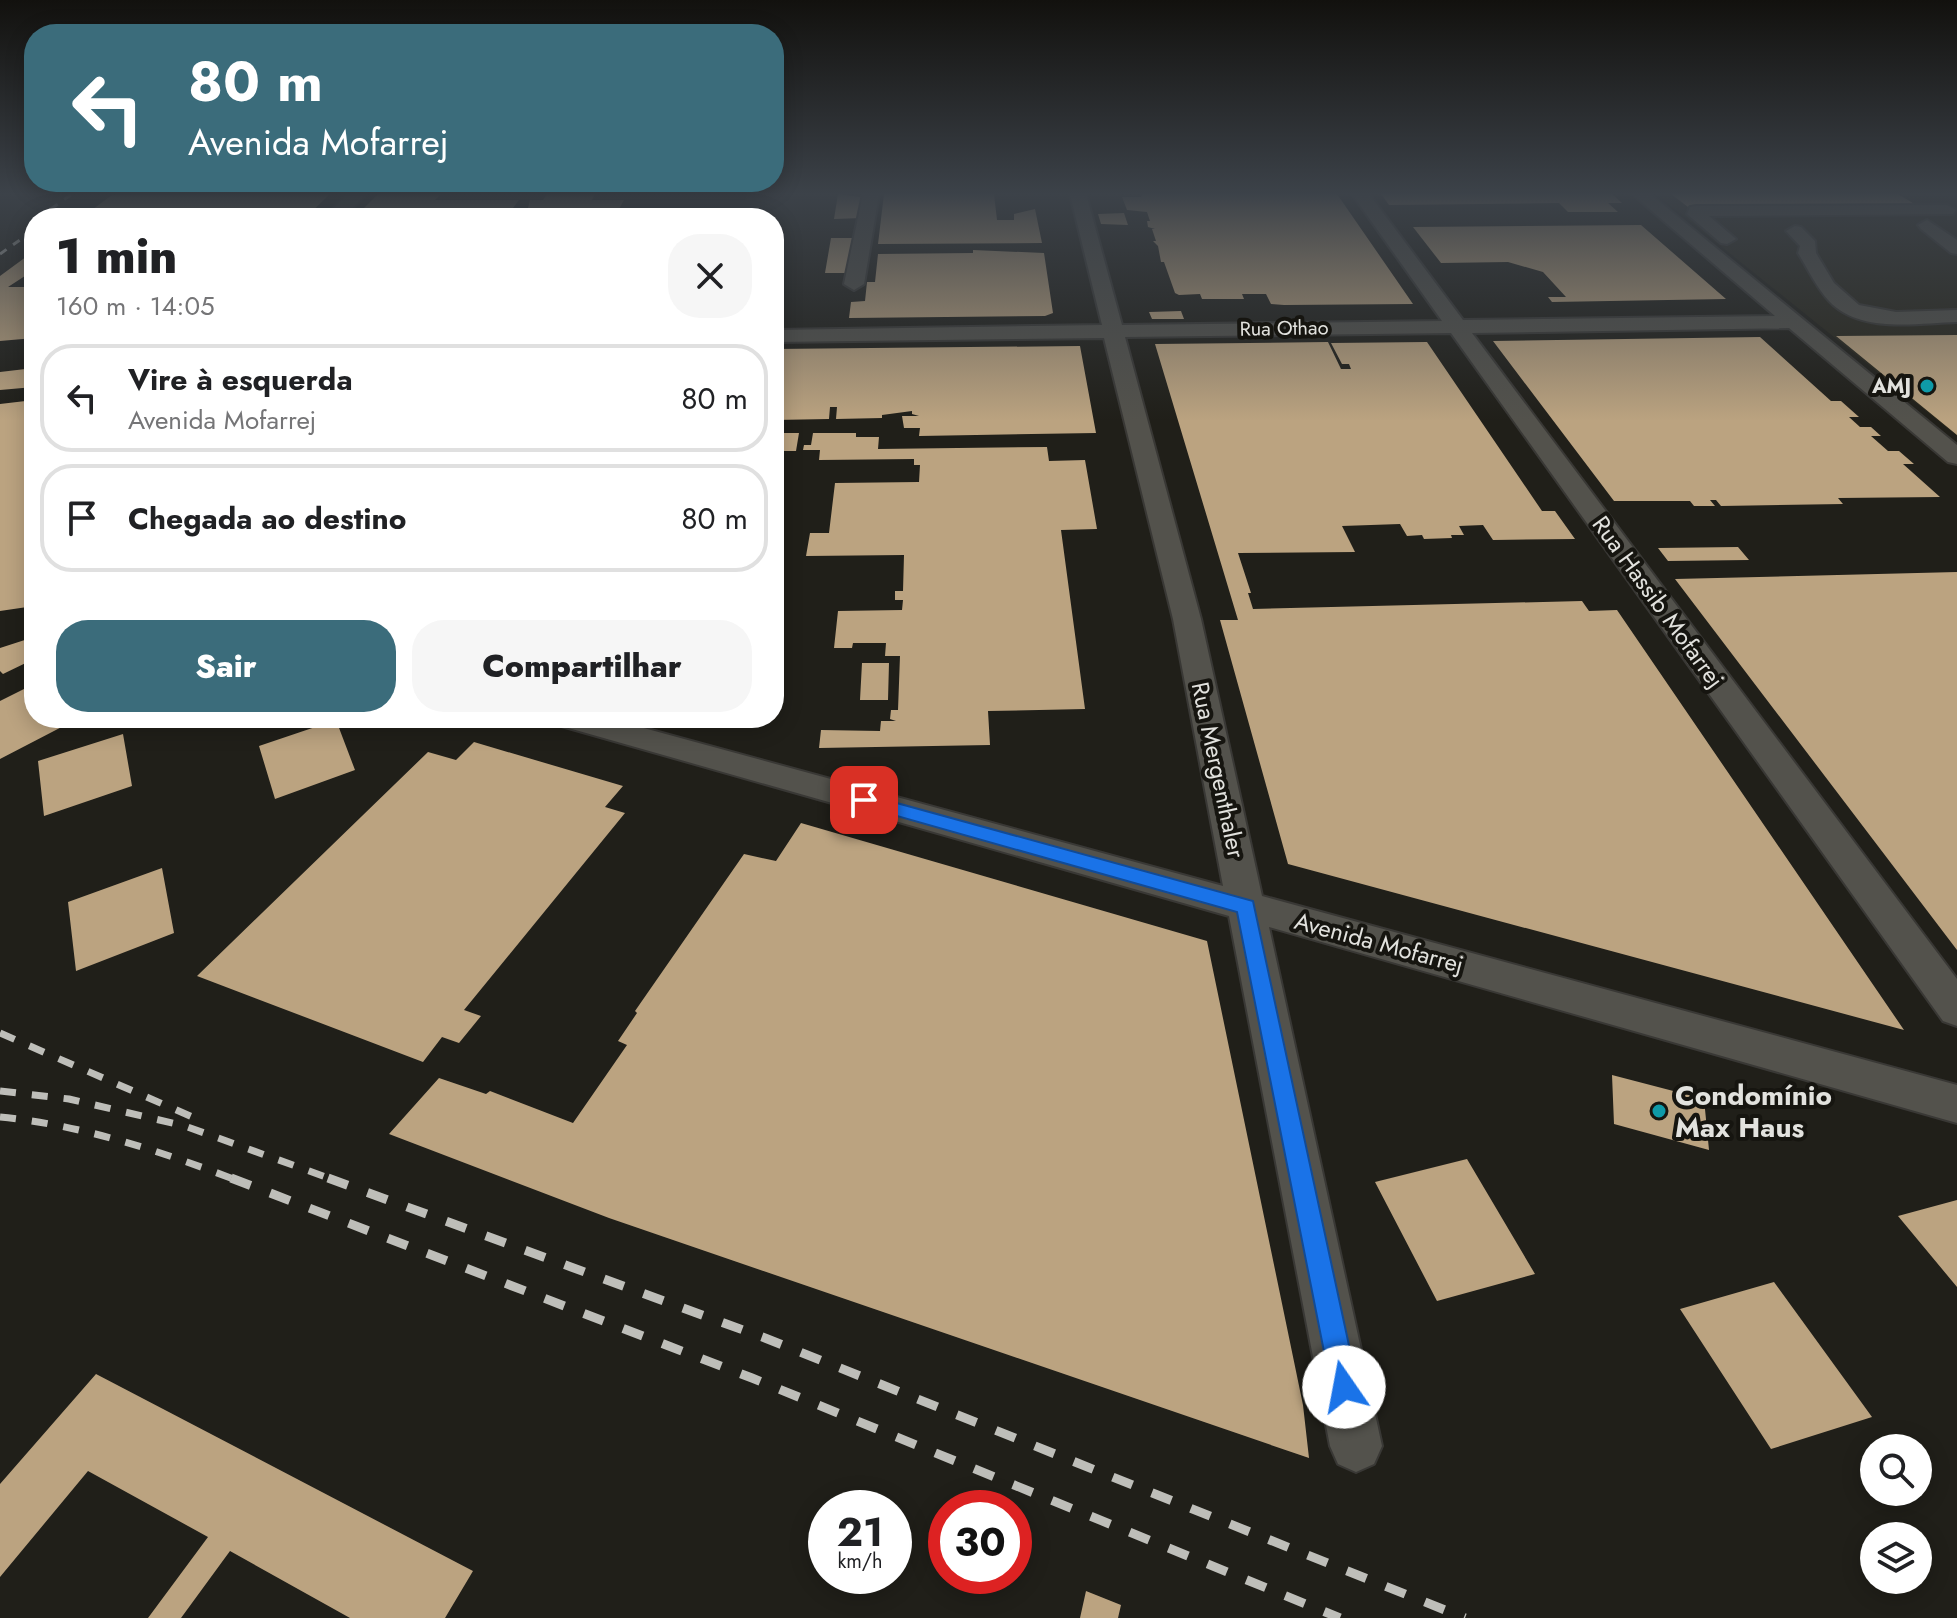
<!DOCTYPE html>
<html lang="pt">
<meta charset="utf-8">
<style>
body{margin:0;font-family:Jost,sans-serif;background:#f6f6f6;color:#202124;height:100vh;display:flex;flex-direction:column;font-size:30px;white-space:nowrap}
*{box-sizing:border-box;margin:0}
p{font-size:26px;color:#757577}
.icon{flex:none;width:44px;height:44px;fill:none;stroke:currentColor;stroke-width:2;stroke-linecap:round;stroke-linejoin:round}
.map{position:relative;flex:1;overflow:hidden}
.sheet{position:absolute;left:24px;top:208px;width:760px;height:520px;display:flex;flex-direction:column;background:#fff;border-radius:32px;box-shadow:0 4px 20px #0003}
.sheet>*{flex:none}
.hud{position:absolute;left:24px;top:24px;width:760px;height:168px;border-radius:32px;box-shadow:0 4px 20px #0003;background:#3b6c7b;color:#fff;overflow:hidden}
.controls{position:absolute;left:1860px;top:1434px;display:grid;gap:16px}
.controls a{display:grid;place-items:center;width:72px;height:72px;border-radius:50%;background:#fff;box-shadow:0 4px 20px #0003;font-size:40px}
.speed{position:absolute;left:808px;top:1490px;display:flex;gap:16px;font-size:40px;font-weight:700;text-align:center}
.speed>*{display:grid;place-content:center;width:104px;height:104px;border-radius:50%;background:#fff;box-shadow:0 4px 20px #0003;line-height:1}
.speed small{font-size:20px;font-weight:400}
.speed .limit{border:12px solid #d22;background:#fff;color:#111}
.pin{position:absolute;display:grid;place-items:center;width:68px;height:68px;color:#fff;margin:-34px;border-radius:16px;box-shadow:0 4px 12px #0006}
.me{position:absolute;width:88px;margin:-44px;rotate:348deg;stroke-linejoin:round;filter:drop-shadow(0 0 6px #0008)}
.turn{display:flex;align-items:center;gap:28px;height:168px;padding:0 32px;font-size:36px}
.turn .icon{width:104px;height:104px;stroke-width:2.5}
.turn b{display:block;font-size:56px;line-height:68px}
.round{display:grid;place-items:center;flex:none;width:84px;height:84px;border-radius:32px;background:#f6f6f6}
.head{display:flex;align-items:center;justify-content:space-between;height:136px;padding:0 32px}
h1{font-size:48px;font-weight:800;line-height:60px}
.cta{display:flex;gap:16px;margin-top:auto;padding:16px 32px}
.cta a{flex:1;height:92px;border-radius:32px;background:#3b6c7b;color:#fff;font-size:32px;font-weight:800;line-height:92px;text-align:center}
.cta a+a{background:#f6f6f6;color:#202124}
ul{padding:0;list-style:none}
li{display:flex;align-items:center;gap:24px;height:108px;margin:0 16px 12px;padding:0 16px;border:4px solid #e0e0e0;border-radius:32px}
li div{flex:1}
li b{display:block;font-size:30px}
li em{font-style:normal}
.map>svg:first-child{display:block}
.built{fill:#29271c}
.building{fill:#bba380}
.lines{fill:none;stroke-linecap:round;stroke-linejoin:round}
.minor-casing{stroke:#393835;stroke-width:4}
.minor{fill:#53524c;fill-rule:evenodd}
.rail-far2{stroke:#bebeb9;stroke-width:3;stroke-dasharray:8 8;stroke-linecap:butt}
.rail-far1{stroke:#bebeb9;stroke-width:7;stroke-dasharray:16 16;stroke-linecap:butt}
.rail{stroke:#bebeb9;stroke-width:9;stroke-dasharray:21 21;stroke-linecap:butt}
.route{fill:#1a73e8;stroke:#114b97;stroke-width:2}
.culture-dot{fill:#0f9aa8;stroke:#161510;stroke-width:3}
.labels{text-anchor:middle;stroke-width:8;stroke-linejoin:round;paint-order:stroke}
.far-street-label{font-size:20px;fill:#e2e2de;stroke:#161510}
.far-poi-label{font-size:20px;font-weight:bold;fill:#e2e2de;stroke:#161510;text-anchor:end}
.street-label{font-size:24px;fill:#e2e2de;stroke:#161510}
.near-poi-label{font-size:28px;font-weight:bold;fill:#e2e2de;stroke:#161510;text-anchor:start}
</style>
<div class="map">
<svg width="1957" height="1618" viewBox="0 0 1957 1618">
<rect width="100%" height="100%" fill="#201f19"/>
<path class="built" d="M1656,194H1957V436Z"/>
<path class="building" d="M330,194L305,218H81L112,195Z
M378,194H441L435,200H519L513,208H528L530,200H543L547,194H595L592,200H624L614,218H489L496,209L362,210Z
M838,194L861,197V218L834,219Z
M884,194H994L997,220H1014V214L1035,209L1042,243L878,244Z
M1142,194H1337L1413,304L1284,305L1271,304L1266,294H1242L1244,299H1202L1200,294L1179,295L1175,293L1164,262H1161L1158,246L1153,241H1156L1152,229H1155L1148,227L1147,221H1150L1147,212L1127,210L1122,197H1141Z
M1381,194H1612L1622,203H1608L1618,212H1568L1559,203L1389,205Z
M1671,194H1898L1916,205L1688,207Z
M1124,213L1128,225L1101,224L1098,214Z
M1641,225L1726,299L1552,302L1548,297H1566L1543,272L1508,262L1441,263L1413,227Z
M831,238H855L849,273H825Z
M973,250L1044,253L1053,313L1045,316L849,318L851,302L865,301L867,282H875L878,254L973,253Z
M34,251V274H28L8,287H34V338L0,341V276Z
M1181,311L1184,319H1152L1149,312Z
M1957,335V435L1836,336Z
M1760,337L1831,401H1841L1859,417H1849L1860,427H1871L1881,436H1871L1888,451H1899L1914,464H1903L1940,497L1838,498L1843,504L1721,506L1716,500H1710L1715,506H1694L1690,501H1614L1493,341Z
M1328,342L1341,369H1351L1349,364H1342L1331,343L1427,342L1542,511H1555L1575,539L1493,540L1483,525L1459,526L1464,535H1451L1452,538L1424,539L1422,535L1407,536L1400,524L1342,526L1355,552L1238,553L1251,593H1248L1253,609L1582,601L1589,611L1617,610L1904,1030L1288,864L1220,620H1238L1155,344Z
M1080,346L1096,433L919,436L920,428H904L902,416H919L912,414V411L882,415V418L836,419L837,407H830L829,419L774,420V349Z
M34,368V387L0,390V372Z
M34,400V606L0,611V404Z
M774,433H799L796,451H774Z
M813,433H856V437H879L878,449L1047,447L1049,461L1085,460L1097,529L1061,530L1085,709L988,711L990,745L819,748L821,730L880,731L881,721H896L890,719L891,710H898L900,656H885L886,643H853L852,648H834L838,611L902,610L903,600H895V591H903L904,555L806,556L810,533H829L835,483L919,482L920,465H914V459L819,460L820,450H803L804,445H811Z
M1738,547L1749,560L1668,561L1658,548Z
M1957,572V950L1675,579Z
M34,637V659L3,674L0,671V648Z
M862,663H889L888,700H860Z
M34,684V718H79L0,759V701Z
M336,720L355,770L275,799L259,746Z
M123,734L132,786L44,816L38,761Z
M474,742L623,786L605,807L625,813L464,1010L481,1016L459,1043L442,1037L423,1062L197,976L428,752L456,760Z
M801,823L1207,941L1303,1405L1309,1458L609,1218L389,1134L439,1078L486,1094L490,1091L573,1123L627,1045L618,1041L637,1013L635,1011L744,854L776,861Z
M162,868L174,933L76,971L68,902Z
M1612,1075L1704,1099L1709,1150L1614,1124Z
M1467,1159L1535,1274L1437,1301L1375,1182Z
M1957,1200V1287L1898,1216Z
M1774,1282L1872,1417L1771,1449L1680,1309Z
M96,1374L473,1571L445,1618H350L230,1551L181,1618H148L208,1537L88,1471L0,1577V1484Z
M1086,1591L1121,1605L1118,1618H1080Z"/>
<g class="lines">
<g class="minor-casing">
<path id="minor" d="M348,194H366L343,218H324Z
M863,194H879L864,284L854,290L844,284Z
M1070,194H1086L1122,325L1442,321L1352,194H1369L1463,320L1775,316L1632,194H1650L1957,445V464L1948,462L1789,328L1472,333L1957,979V1026L1943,1021L1451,333L1125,337L1201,619L1262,896L1957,1085V1123L1269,927L1382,1446L1374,1464L1356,1472L1338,1464L1330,1446L1229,916L558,725L553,718H607L1223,886L1173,619L1104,338L774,342V330L1102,325Z
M1947,205L1956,210L1953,214L1709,216L1736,239L1727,244L1721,243L1687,214L1690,207L1696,206Z
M1927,220L1957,240V254L1951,253L1921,229L1918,225Z
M1795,226L1801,227L1815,241L1816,253L1834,283L1859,305L1896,312L1957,310V322C1917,323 1860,334 1829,301C1816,287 1808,269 1798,253L1800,246L1786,231Z"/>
</g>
<use href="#minor" class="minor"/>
<path class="rail-far2" d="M38,218L72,194
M0,254L34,230"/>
<path class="rail-far1" d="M0,1033L204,1122
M0,1091L69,1099L185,1126L334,1180
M0,1117C82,1125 160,1151 236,1180"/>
<path class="rail" d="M231,1178L752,1378L1340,1618
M328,1178L765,1338L1465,1618"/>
</g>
<linearGradient id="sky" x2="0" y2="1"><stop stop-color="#12110e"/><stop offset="0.46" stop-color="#3c4249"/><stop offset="1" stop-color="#3c4249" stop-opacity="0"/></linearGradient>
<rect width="1957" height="421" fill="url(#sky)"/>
<path class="route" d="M864,794L1253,901L1358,1387L1354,1397L1344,1400L1335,1397L1331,1387L1237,912L858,805L855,800Z"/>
<g class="culture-dot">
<circle cx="1927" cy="386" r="8"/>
<circle cx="1659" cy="1111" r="8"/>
</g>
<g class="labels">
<g class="far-street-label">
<text transform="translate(1284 328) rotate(-1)" y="7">Rua Othao</text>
</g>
<g class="far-poi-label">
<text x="1911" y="393">AMJ</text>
</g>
<g class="street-label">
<text transform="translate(1658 602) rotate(54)" y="8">Rua Hassib Mofarrej</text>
<text transform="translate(1218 770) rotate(78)" y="8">Rua Mergenthaler</text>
<text transform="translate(1379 943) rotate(15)" y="8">Avenida Mofarrej</text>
</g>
<g class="near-poi-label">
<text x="1675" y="1105">Condomínio<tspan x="1675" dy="32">Max Haus</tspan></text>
</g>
</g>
</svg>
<div class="controls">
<a><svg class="icon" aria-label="search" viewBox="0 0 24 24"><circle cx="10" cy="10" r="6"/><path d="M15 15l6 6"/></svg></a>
<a><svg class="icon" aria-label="layers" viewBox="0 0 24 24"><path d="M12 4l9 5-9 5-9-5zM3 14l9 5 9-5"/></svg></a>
</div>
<div class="speed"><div>21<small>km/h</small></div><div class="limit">30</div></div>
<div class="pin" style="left:864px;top:800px;background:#d93025"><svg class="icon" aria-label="arrive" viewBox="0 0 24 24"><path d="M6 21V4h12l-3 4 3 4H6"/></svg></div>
<svg class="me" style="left:1344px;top:1387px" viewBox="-20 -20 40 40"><circle r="19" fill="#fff"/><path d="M0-13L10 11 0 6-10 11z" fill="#1a73e8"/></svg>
<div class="hud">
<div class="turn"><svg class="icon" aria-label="left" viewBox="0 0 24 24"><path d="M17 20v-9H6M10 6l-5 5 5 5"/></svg><div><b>80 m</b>Avenida Mofarrej</div></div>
</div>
<section class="sheet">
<div class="head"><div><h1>1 min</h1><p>160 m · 14:05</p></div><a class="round"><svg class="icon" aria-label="close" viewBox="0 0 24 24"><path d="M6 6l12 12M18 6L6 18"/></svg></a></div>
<ul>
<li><svg class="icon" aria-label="left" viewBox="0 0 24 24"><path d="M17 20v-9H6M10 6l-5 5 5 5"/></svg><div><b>Vire à esquerda</b><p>Avenida Mofarrej</p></div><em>80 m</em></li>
<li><svg class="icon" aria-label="arrive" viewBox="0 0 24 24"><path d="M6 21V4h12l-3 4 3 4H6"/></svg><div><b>Chegada ao destino</b></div><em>80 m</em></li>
</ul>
<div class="cta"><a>Sair</a><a>Compartilhar</a></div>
</section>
</div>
